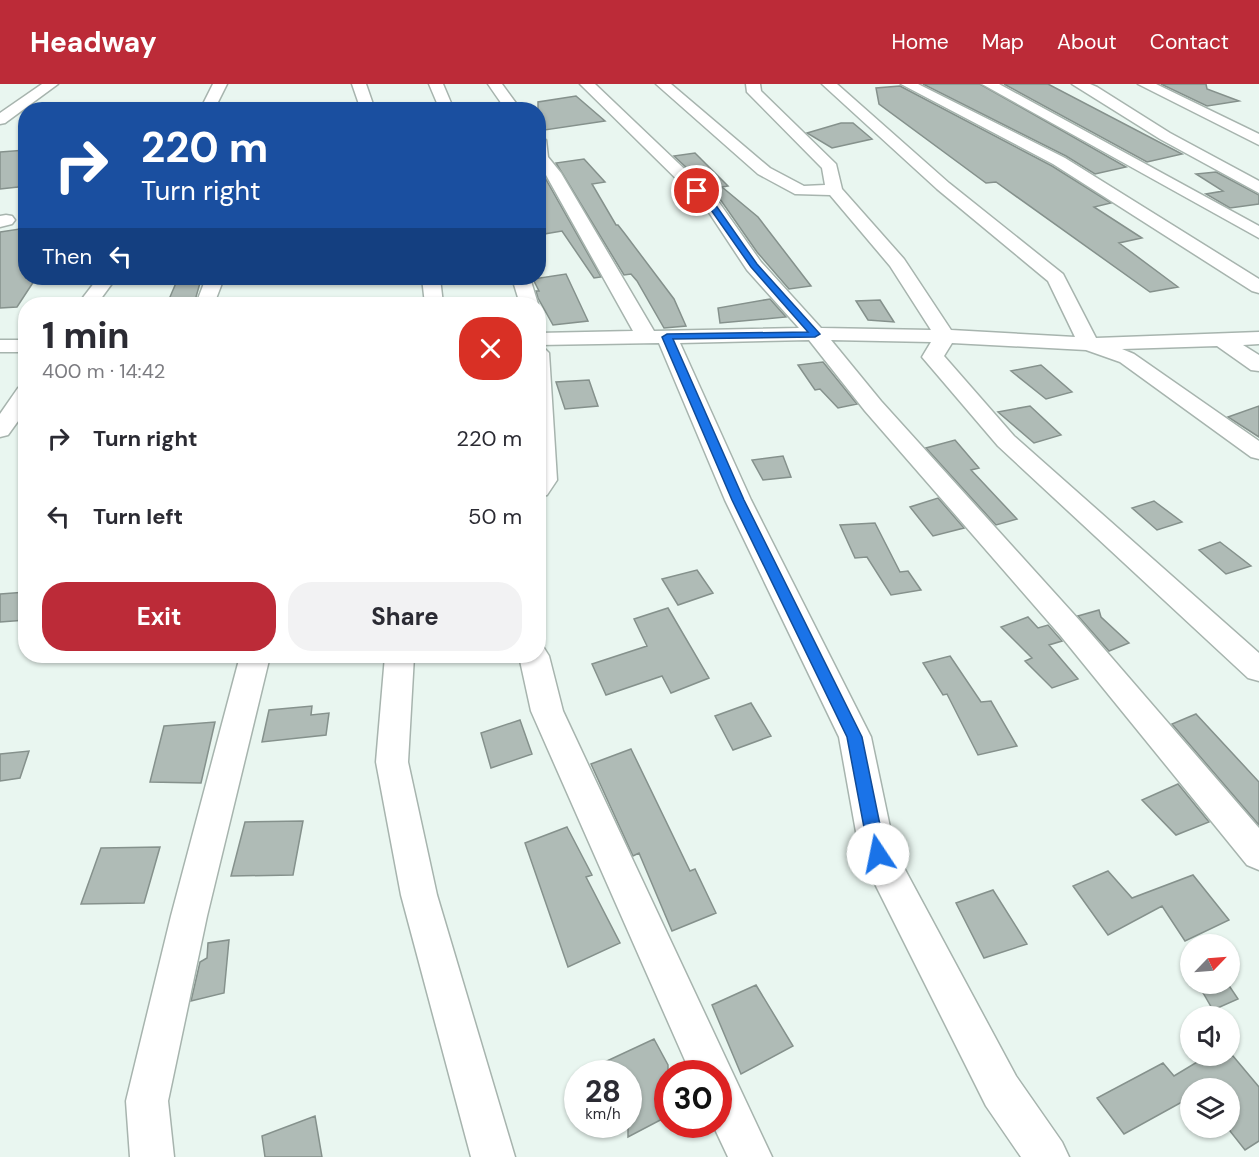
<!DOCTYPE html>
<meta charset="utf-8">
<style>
body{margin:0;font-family:"DM Sans",sans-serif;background:#f2f2f3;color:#2b2b33;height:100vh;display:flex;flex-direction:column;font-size:22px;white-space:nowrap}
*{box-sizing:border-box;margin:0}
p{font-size:20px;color:#7c7c81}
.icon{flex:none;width:33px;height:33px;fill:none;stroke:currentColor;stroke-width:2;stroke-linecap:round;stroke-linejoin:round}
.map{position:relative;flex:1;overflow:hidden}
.details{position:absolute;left:18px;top:213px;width:528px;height:366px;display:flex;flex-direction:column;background:#fff;border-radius:24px;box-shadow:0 2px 4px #0004}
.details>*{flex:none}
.top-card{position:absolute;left:18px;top:18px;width:528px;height:183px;border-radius:24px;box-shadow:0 2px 4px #0004;background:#1a4fa0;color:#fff;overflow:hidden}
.needle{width:39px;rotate:65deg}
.tools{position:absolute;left:1180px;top:850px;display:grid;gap:12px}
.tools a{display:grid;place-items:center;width:60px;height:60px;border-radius:50%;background:#fff;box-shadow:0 2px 4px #0004;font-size:30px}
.speed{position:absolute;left:564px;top:976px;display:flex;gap:12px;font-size:30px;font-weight:700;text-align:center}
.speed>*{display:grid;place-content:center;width:78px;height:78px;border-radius:50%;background:#fff;box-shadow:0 2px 4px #0004;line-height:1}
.speed small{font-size:15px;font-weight:400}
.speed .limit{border:9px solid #d22;background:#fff;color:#111}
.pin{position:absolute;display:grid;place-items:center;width:51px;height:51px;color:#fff;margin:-26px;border:3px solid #fff;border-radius:50%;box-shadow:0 2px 6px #0007}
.me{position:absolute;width:66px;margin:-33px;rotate:349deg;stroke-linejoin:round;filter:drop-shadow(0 0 4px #0008)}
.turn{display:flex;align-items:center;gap:21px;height:126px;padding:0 24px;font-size:27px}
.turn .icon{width:78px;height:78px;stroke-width:2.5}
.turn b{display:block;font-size:42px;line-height:51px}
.then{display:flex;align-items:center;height:57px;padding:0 24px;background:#0003;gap:12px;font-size:22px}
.round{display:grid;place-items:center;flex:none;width:63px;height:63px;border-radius:24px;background:#f2f2f3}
.headline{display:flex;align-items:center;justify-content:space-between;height:102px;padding:0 24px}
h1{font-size:36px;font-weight:700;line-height:45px}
.action{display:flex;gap:12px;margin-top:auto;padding:12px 24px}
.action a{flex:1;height:69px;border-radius:24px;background:#bc2b38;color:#fff;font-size:24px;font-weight:700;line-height:69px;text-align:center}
.action a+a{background:#f2f2f3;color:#2b2b33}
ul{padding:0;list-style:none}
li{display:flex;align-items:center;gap:18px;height:78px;padding:0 24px}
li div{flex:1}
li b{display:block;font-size:22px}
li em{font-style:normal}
header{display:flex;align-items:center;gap:36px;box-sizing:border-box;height:84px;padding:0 30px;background:#bc2b38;color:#fff}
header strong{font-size:28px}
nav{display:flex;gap:33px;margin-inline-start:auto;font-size:21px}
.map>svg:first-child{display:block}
.building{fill:#afbbb6;stroke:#85918c;stroke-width:1.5}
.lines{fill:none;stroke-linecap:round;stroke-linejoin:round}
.minor-casing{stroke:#a7b4ae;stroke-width:3}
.minor{fill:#fff;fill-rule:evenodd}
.route{fill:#1a73e8;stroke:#114b97;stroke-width:1.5}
</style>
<header>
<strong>Headway</strong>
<nav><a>Home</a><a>Map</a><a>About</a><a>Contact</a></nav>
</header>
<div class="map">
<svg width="1259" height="1073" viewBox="0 0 1259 1073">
<rect width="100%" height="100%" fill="#e9f6f0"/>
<path class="building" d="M923,0H980L1126,83L1095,90L1066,72Z
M1004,0H1048L1182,70L1147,78Z
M1161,0H1206L1207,5L1239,17L1207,22Z
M900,2L1052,82L1111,119L1094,123L1142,154L1119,159L1178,203L1150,208L996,98L986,99L879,20L876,4Z
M576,12L605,37L538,47V18Z
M841,39H853L872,55L832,64L807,49Z
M26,66V88L18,103L0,105V68Z
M695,69L728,102L722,103L758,133L811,202L789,205L757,168L720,115L674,72Z
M584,75L605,98L592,100L616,141H618L625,150L674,215L686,242L664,244L637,197L631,190L624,191L556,79Z
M538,86L544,92L601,193L594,194L562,147L538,151Z
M1216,88L1259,111V120L1230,124L1206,110L1223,107L1196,90Z
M26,144V194H36L17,223L0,224V148Z
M566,190L588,237L553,241L538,214L536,207H539L533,195Z
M176,199H200L194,220H167Z
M770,215L786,233L720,239L718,224Z
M880,216L894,238L868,236L856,217Z
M823,278L857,320L838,324L820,305L815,306L798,281Z
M1041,281L1072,308L1046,315L1011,287Z
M589,296L598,322L565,325L556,298Z
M1030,322L1061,351L1034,359L998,328Z
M1259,322V353L1228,333Z
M955,356L979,384L971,386L1017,435L996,441L926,364Z
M783,372L791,393L763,396L752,376Z
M938,414L964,444L933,452L910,423Z
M1154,417L1182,438L1157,446L1132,424Z
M875,439L900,488L908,487L921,506L891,511L867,473L855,474L840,441Z
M1220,458L1251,482L1226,490L1199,466Z
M697,486L713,509L678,521L662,495Z
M26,508V536L0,538V510Z
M668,524L709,594L671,609L662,592L606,611L592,580L647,562L634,535Z
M1099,526L1101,533L1129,559L1109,567L1078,532Z
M1028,533L1038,544L1048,541L1062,557L1049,561L1078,595L1052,604L1025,577L1032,574L1001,543Z
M950,572L981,618L991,617L1017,662L978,671L947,610L943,611L923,579Z
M751,619L771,652L733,666L715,632Z
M312,622L311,631L329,629L326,651L262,658L269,626Z
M1196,630L1259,698V741L1172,640Z
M520,636L532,670L491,684L481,649Z
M215,638L201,699L150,698L164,642Z
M631,665L690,787L695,785L716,829L672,847L639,769L633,772L591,680Z
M29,667L20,694L0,697V670Z
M1178,700L1209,738L1176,751L1142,716Z
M303,737L293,791L231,792L245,738Z
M567,743L592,791L586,793L620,859L568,883L525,759Z
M160,763L144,819L81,820L101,764Z
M1108,787L1132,814L1193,791L1229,836L1185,857L1162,822L1108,851L1073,802Z
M993,806L1027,860L984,874L956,819Z
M229,856L224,909L191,917L200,878L207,874L208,859Z
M1198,900H1228L1238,915L1213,926Z
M756,901L793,962L741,990L712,921Z
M654,955L668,981V1032L628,1053V990H579Z
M1207,972H1233L1259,1003V1057L1245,1066L1230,1047V1005H1191V1013L1124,1050L1097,1014L1163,979L1174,992Z
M315,1032L322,1073H265L262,1052Z"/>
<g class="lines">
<g class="minor-casing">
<path id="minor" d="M42,0H58L5,39L0,40V29Z
M213,0H227L214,26H200Z
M352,0H366L375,26H361Z
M429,0H443L454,26H440Z
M488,0H502L521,26H506Z
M580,0H595L718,117L761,178L821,244L931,246L890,182L830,111L795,110L758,90L656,0H671L770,84L804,102L825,101L822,84L747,8L746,0H760L761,7L836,80L842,105L904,175L951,246L1075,253L1048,197L937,105L822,0H837L949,99L1063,190L1096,254L1259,248V260L1243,261L1259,271V287L1251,286L1217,262L1122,265L1134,270L1259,357V375L1251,373L1120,278L1086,266L952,259L944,272L1014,352L1259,569V597L1248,594L998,362L922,273L931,258L831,256L881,317L1080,537L1259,744V786L1247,781L1060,551L865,327L809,256L680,259L751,416L871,653L895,767L1016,992L1062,1058L1069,1073H1021L986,1022L860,770L839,653L725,416L659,259L538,261V249L633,247L546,91L538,82V52L546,56L548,73L561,89L654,247L799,244L747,186L706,124Z
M901,0H918L1065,74L1259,195V209L1252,207L1053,80Z
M982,0H999L1259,142V154Z
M1072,0H1090L1097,3L1170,49L1259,97V109L1160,55Z
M1138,0H1156L1259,50V61Z
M6,131L12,132L15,136L12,140L0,143V132Z
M98,194H116L97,220H78Z
M206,194H224L214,220H196Z
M422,194H440L443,220H425Z
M512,194H530L538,220H520Z
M0,256H26V268H0Z
M538,263L545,265L549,269L557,396L547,411L538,413Z
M26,302V326L8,351L0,353V330L18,304Z
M538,562L544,564L549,572L563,627L772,1073H728L713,1041H718V990H691L531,627L519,572H538Z
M240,572H270L207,832L168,1017L174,1073H130L126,1017L171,832Z
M385,572H414L408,678L437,811L515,1073H471L401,811L376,678Z"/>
</g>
<use href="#minor" class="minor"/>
</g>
<path class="route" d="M694,106H700L715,120L757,180L820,250L815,253L673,255L744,416L862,653L886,770L884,775L878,777L872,775L869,770L847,653L732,416L662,253L667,250L808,248L751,183L709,123L694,109Z"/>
</svg>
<div class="tools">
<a><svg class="needle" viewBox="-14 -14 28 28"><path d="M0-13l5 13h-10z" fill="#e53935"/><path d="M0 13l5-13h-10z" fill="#7c7c81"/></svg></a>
<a><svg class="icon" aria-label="sound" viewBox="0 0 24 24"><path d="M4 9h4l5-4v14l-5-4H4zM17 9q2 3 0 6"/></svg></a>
<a><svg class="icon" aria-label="layers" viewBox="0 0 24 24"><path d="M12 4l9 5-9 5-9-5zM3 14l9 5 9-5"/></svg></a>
</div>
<div class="speed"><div>28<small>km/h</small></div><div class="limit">30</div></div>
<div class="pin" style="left:697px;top:107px;background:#d93025"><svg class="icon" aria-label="arrive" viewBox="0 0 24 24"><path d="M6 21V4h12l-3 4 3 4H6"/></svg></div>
<svg class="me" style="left:878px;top:770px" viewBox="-20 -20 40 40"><circle r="19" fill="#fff"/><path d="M0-13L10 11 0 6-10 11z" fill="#1a73e8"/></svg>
<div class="top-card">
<div class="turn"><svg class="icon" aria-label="right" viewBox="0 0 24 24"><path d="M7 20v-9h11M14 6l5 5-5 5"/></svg><div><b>220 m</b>Turn right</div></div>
<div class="then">Then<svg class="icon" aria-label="left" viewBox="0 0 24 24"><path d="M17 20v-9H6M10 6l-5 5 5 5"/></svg></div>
</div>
<section class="details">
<div class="headline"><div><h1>1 min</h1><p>400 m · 14:42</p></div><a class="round" style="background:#d93025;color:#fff"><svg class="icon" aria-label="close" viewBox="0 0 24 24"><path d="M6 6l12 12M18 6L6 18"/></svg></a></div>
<ul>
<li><svg class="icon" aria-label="right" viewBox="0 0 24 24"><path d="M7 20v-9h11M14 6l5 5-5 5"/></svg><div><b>Turn right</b></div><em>220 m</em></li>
<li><svg class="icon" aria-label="left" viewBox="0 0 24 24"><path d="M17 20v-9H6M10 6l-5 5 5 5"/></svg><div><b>Turn left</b></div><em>50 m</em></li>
</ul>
<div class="action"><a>Exit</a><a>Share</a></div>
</section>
</div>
